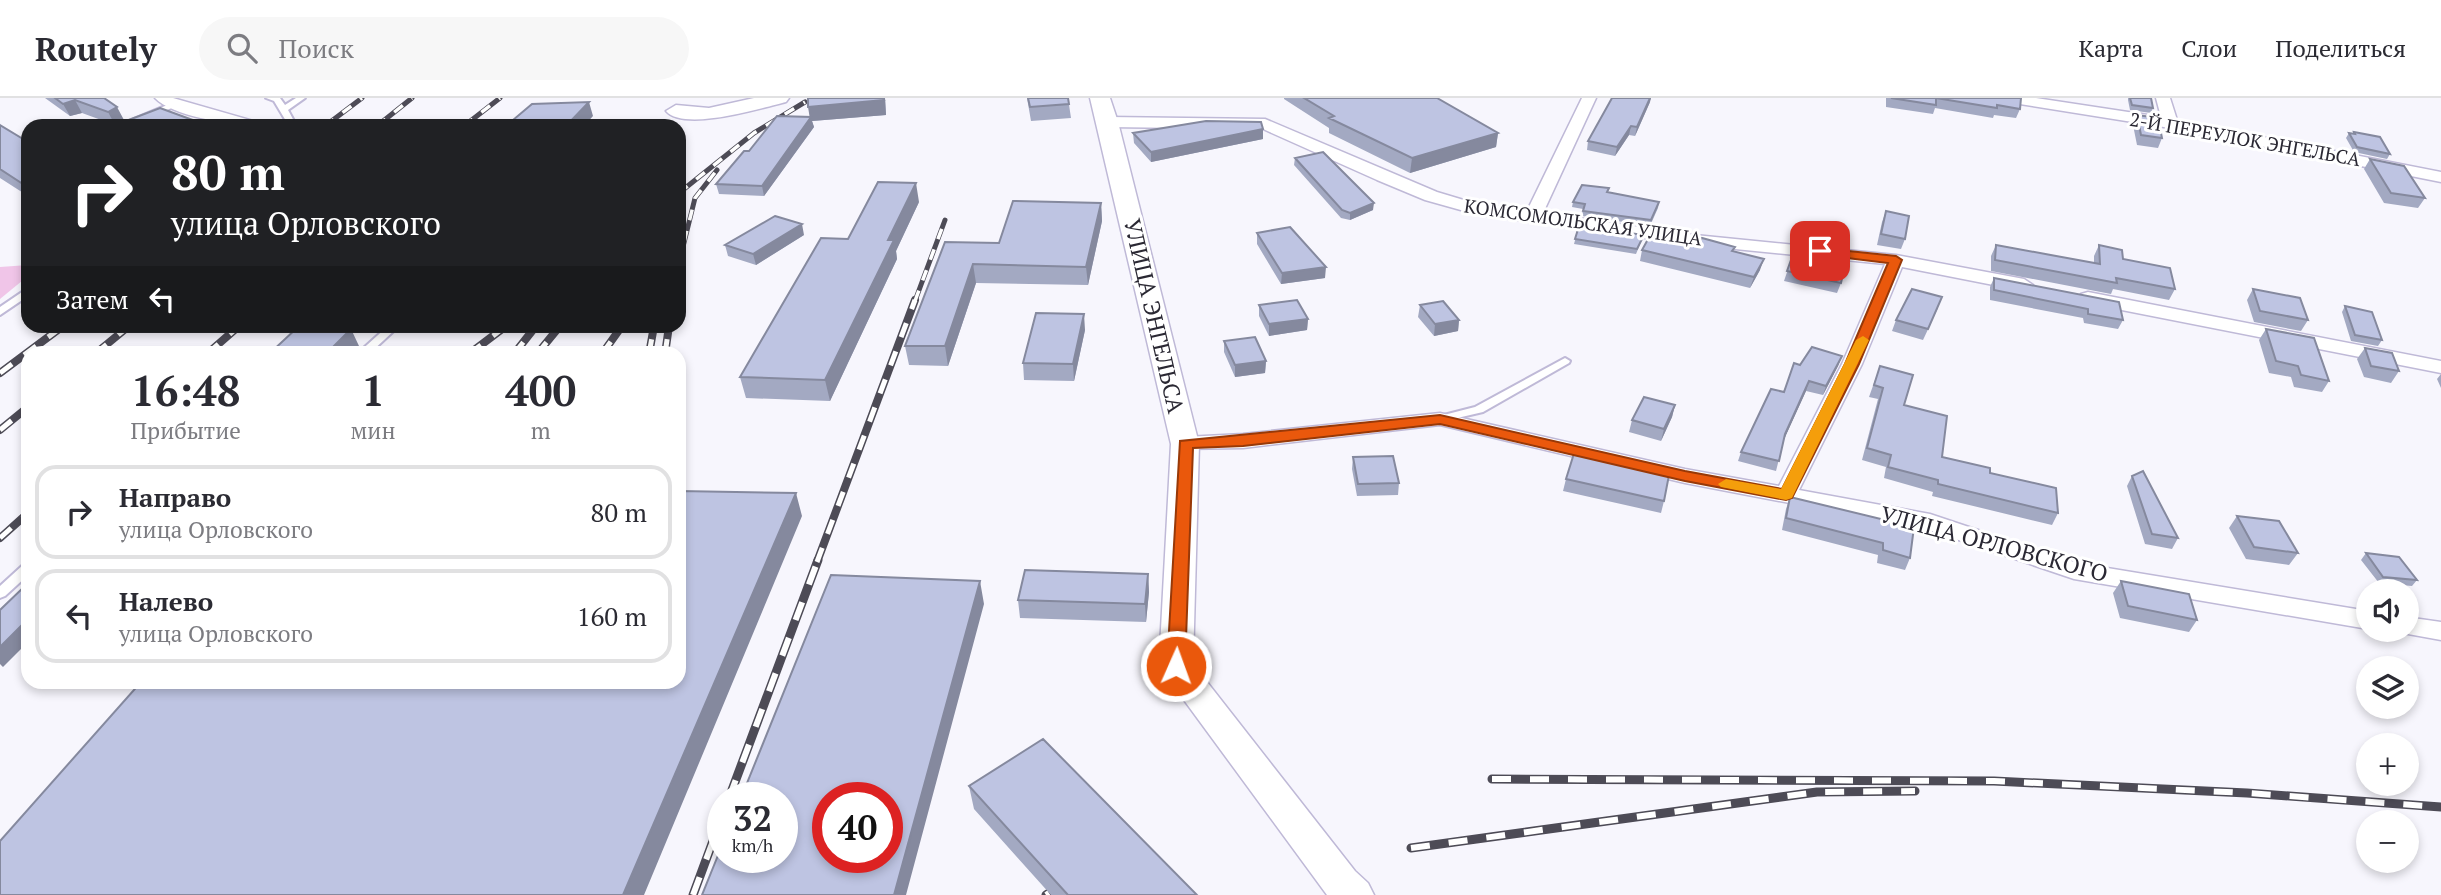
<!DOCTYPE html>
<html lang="ru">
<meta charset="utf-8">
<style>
body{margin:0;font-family:"PT Serif",serif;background:#f7f7f7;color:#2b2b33;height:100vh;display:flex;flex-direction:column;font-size:26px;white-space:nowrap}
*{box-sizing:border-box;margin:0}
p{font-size:23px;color:#7c7c81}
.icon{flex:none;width:38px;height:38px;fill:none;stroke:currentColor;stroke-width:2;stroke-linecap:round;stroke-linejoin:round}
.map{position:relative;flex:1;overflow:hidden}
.side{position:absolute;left:21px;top:248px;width:665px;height:343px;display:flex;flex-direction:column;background:#fff;border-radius:21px;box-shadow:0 4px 10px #0003}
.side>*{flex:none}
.top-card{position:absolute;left:21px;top:21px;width:665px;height:214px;border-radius:21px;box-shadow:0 4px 10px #0003;background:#202124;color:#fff;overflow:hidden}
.controls{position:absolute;left:2356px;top:481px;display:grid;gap:14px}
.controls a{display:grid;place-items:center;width:63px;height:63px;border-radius:50%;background:#fff;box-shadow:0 4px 10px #0003;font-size:35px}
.speed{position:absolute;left:707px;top:684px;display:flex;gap:14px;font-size:35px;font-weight:700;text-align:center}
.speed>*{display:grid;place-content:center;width:91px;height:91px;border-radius:50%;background:#fff;box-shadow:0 4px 10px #0003;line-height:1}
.speed small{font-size:18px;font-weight:400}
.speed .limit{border:10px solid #d22;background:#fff;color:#111}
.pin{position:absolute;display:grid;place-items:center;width:60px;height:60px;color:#fff;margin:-30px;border-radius:14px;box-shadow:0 4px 10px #0006}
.me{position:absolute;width:77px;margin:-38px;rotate:2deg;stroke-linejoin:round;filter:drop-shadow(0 0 5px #0008)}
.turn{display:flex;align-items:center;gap:24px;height:147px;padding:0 35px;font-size:32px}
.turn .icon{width:91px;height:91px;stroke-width:2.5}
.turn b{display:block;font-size:49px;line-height:60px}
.then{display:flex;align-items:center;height:66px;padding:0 35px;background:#0003;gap:14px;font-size:26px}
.eta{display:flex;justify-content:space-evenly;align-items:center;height:119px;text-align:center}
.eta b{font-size:42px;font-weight:800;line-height:49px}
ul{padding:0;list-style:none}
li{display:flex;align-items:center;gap:21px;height:94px;margin:0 14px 10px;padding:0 21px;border:4px solid #e1e1e2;border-radius:21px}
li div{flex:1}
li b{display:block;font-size:26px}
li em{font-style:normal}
header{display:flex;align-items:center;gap:42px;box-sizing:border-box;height:98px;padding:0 35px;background:#fff;border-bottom:2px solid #e1e1e2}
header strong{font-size:33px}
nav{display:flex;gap:38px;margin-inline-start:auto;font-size:24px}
.search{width:490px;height:63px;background:#f7f7f7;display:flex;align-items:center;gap:18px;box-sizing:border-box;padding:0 24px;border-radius:38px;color:#7c7c81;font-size:26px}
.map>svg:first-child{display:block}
.green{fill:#f0c5e8}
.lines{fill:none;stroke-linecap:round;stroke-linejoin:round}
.service-casing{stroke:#bfb9d7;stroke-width:4}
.minor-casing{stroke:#bfb9d7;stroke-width:3}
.tertiary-casing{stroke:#bfb9d7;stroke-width:3}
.path{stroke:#9e9ca5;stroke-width:4.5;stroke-dasharray:6 3.5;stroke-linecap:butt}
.service{fill:#fff;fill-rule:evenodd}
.minor{fill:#fff;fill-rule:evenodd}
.tertiary{fill:#fff;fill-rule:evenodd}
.rail-far2-casing{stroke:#4d4b56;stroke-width:5}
.rail-far1-casing{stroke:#4d4b56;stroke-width:8}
.rail-casing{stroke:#4d4b56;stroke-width:9}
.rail-far2{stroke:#fff;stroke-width:3.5;stroke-dasharray:11;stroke-linecap:butt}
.rail-far1{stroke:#fff;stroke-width:5;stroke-dasharray:15;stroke-linecap:butt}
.rail{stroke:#fff;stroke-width:6;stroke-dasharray:19;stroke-linecap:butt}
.wall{fill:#a3a9c2}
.shaded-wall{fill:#85899e}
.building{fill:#bec4e2;stroke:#85899e;stroke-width:2;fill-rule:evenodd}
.route{fill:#ea580c;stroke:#983908;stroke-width:2}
.slow{fill:#f59e0b}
.labels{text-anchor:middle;stroke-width:6;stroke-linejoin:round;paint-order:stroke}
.far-street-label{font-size:19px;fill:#2a2833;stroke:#fff}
.street-label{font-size:23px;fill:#2a2833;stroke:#fff}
</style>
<header>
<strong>Routely</strong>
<div class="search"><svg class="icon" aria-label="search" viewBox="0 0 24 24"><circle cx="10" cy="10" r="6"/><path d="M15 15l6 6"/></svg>Поиск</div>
<nav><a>Карта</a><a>Слои</a><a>Поделиться</a></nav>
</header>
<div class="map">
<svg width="2441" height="797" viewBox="0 0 2441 797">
<rect width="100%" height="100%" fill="#f7f6fd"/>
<path class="green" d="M28,167V178L0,201V169Z"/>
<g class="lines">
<g class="service-casing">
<path id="service" d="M266,0H280L285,7L296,0H305L288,12L294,23L290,28H282L286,23L274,3Z
M172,5L179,7L128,28H117Z
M28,190V198L0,217V209Z
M388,228H399L369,256H357Z
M1565,260L1570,263L1569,265L1483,314L1440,324L1434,321L1436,319L1475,309Z
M28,466V477L5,498L0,500V488L23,467Z"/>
</g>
<g class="minor-casing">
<path id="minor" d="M155,0H173L260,25L263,28C236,28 173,19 155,0Z
M1582,0H1596L1543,115L1695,137L1896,157L2024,181L2033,187L2024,193L1902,169L1862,266L1799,392L1930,416L2077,465L2368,513V531L2074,481L1926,431L1685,385L1440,327L1243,350L1177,351L1174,346L1177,341L1185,339L1243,336L1440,315L1685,371L1779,388L1842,266L1885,166L1695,147L1475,116L1425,102L1377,82L1263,31L1108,29L1100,24L1108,19L1265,21L1437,94L1477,106L1527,113Z
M2000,0H2036L2161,19L2156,0H2170L2177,22L2441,74V84L2170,30L2007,4Z
M2088,194L2441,263V275L2081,204L2079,200L2081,196Z
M2406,519L2441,524V542L2397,534L2396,532H2406Z"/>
</g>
<g class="tertiary-casing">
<path id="tertiary" d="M754,0H789L786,4C762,10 684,34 666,13L676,7L709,10Z
M1090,0H1110L1118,24L1199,346L1193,566L1355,773L1368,785L1374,797H1327L1159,568L1171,346Z"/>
</g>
<path class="path" d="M223,232L298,233"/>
<use href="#service" class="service"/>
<use href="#minor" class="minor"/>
<use href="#tertiary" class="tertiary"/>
<g class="rail-far2-casing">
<path id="rail-far2" d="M325,28L362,0
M377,28L412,0
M464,28L500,0
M679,95L754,35L805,4
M679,165L695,100L717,72
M915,203L945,122"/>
</g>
<g class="rail-far1-casing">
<path id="rail-far1" d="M95,256L129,228
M207,256L239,228
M469,256L506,228
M514,256L536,228
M537,256L560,228
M602,256L622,228
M649,256L654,228
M665,256L669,228
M0,275L63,228
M0,332L28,309
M0,440L28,415
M817,464L915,202"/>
</g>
<g class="rail-casing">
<path id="rail" d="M1492,681L1994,683L2247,695L2441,709
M729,700L818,462
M1411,750L1817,694L1915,693
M693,797L723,716
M1046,797L1049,795"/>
</g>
<use href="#rail-far2" class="rail-far2"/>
<use href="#rail-far1" class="rail-far1"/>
<use href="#rail" class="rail"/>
</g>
<path class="wall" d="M45,0H104L124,22L115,27L82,15L70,18Z
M808,0H885L886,17L812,23L814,29L764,98L719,96L716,86L749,53L810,19Z
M1027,0H1068L1071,20L1031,23Z
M1284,0H1437L1498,35L1496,49L1410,75L1329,35V30L1284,1Z
M1886,0H2021L2020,11L2016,20L1994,17L1993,20L1935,10L1933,16L1886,9Z
M2128,0H2151L2153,10L2151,15L2130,12L2128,2Z
M1650,4L1635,38L1629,37L1615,58L1587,52L1588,43Z
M2137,17L2162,40L2158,50L2137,47L2133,27Z
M126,23L209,28H129Z
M0,27L28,44V98L0,80Z
M2354,34L2390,56L2387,61L2354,54L2346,40L2349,35L2352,36Z
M1133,35L1263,41L1151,64L1134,45Z
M1295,60L1373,112L1350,122L1341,120L1294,67Z
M2370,61L2425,100L2418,110L2384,105L2364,71Z
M1608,94L1659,104L1658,110L1650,128L1582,118L1583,111L1572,109L1573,104Z
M919,104L896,153L897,161L830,303L746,300L740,279L848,141Z
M1101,105L1102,123L1088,187L976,185L948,268L909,267L905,248L945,144L999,145Z
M1886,113L1905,141L1901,151L1877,147L1882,124Z
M1579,128L1644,137L1636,156L1574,146Z
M1257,135L1325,180L1281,186L1257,146Z
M804,137L756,167L728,158L725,147Z
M1996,147L2094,165V158L2099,147L2175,191L2169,202L2113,191L2111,196L1991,173V158Z
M1795,151L1841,185L1837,195L1784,183Z
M1642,152L1733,154L1760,172L1750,190L1640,163Z
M1994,180L2123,222L2118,231L2084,225L2083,220L1990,202V189Z
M2253,191L2308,222L2301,233L2254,224L2247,202Z
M1259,207L1308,221L1307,232L1269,238L1259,218Z
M1420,207L1459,222L1458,233L1434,238L1418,219Z
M2345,208L2382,242L2378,248L2351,243L2342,214Z
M1938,210L1923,242L1892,233L1896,222Z
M265,228H315L314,229Z
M2266,231L2329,283L2322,294L2294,289L2291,279L2269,275L2259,242Z
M1085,232L1074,283L1024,282L1023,265Z
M1224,243L1266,263L1265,275L1235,279L1224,254Z
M2365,250L2399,273L2391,285L2364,279L2357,261Z
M1842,258L1838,268L1823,297L1806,293L1784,341L1776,373L1738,363L1741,354L1784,294Z
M1880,268L1904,307L1942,359L1990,375L2058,415L2052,427L1932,398L1933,394L1884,380L1886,369L1862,362L1878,301L1869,299Z
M2441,276V290L2437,281Z
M1675,307L1672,319L1661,343L1629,334L1632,322Z
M1353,359L1399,385L1398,397L1357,398L1352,371Z
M2132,378L2178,440L2172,451L2145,446L2127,388Z
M1566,381L1664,403L1661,415L1563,393Z
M1790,399L1914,429L1910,460L1905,472L1877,465L1878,457L1782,432L1786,411Z
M2237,418L2298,455L2289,467L2246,461L2229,430Z
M2366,455L2417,482L2412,488L2379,485L2361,462Z
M1148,476L1149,494L1146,524L1020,520L1018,502Z
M2121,483L2197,522L2189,534L2120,520L2113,495Z
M969,688L1197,797H1051L974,711Z"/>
<path class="shaded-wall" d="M885,0L886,17L812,23L814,29L764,98L762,88L810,21L808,9Z
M1650,0H1651L1650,4L1635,38L1637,29Z
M75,2L82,15L70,18L63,6Z
M589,4L593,18L584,28H566Z
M117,9L124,22L115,27L108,14Z
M1631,28L1629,37L1615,58L1617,49Z
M1263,31V41L1151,64V54Z
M1498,35L1496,49L1410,75L1412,60Z
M916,85L919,104L896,153L897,161L830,303L825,282L888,142Z
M1101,105L1102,123L1088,187L1086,169Z
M1374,105L1373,112L1350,122V115Z
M802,126L804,137L756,167L753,156Z
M1764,161L1760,172L1750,190L1754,179Z
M973,166L976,185L948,268L945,248Z
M1326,169L1325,180L1281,186L1282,175Z
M1084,216L1085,232L1074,283L1073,266Z
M1308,221L1307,232L1269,238V226Z
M1459,222L1458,233L1434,238L1435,226Z
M351,231L359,248L351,256H326Z
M1842,258L1838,268L1823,297L1826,288Z
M1266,263L1265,275L1235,279V267Z
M1809,283L1806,293L1782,346L1785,336Z
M1675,307L1672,319L1661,343L1664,331Z
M796,395L802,418L644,797H623Z
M1148,476L1149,494L1146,524L1145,506Z
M980,483L984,506L906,797H894Z
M28,521V544L3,569L0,566V549Z
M449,584H477L462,608Z"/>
<path class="building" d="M55,0H104L117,9L108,14L75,2L63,6Z
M808,0H883L884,2L808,9Z
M1028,0H1068L1069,6L1030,9Z
M1304,0H1437L1498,35L1412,60L1329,20L1334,18Z
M1612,0H1650L1637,29L1631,28L1617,49L1588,43Z
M1891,0H2021L2020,11L1997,7V10L1936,0V7Z
M2130,0H2151L2153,10L2132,7Z
M589,4L566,28H506L532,6Z
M160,10L209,28H141L126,23Z
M2137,17L2158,20L2162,40L2141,37Z
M777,18L811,19L762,88L716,86L744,53H749Z
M1206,23L1261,24L1263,31L1151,54L1133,35Z
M0,27L28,44V88H26L0,71Z
M2354,34L2380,39L2390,56L2357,49L2349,35L2355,36Z
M1323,54L1374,105L1350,115L1342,112L1295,60Z
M2370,61L2404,68L2425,100L2391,95Z
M878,84L916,85L888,142H894L825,282L740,279L821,140L848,141Z
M1582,87L1609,90L1607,94L1659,104L1651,122L1583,113L1585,106L1573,104Z
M1013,103L1101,105L1086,169L973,166L945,248H905L945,144L999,145Z
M1886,113L1909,118L1905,141L1881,136Z
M775,118L802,126L753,156L725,147Z
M1579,128L1644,137L1637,151L1575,141Z
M1290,129L1326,169L1282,175L1257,135Z
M1652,134L1699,144L1702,140L1735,149L1732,153L1764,161L1754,179L1642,152Z
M1996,147L2100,166L2099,147L2122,152L2123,161L2170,170L2175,191L2116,180L2117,185L1995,162Z
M1795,151L1846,162L1841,185L1787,173Z
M1994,180L2119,204L2123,222L2088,216V211L1994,192Z
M1912,191L1942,199L1928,231L1896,222Z
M2253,191L2300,200L2308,222L2260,213Z
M1297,202L1308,221L1269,226L1259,207Z
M1443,203L1459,222L1435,226L1420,207Z
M2345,208L2372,214L2382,242L2355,237Z
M1036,215L1084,216L1073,266L1023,265Z
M298,229L351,231L326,256H269Z
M2266,231L2314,240L2329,283L2301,277L2298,268L2276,263Z
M1255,239L1266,263L1235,267L1224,243Z
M1812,249L1842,258L1826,288L1809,283L1785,336L1779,363L1741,354L1771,291L1784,294L1794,265L1800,267Z
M2365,250L2392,255L2399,273L2371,268Z
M1880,268L1913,277L1904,307L1947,318L1942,359L1990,370V375L2056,390L2058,415L1938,386V382L1888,369L1891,357L1867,350L1883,290L1874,287Z
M1644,299L1675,307L1664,331L1632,322Z
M1576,349L1603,356L1602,362L1669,377L1664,403L1566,381Z
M1393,358L1399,385L1358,386L1353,359Z
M2143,373L2178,440L2152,436L2132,378Z
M679,393L796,395L623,797H0V743L141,584H449L571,589L574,584H679Z
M1790,399L1914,429L1910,460L1883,452V445L1786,420Z
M2237,418L2279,423L2298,455L2254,449Z
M2366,455L2399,459L2417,482L2383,479Z
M1025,472L1148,476L1145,506L1018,502Z
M831,477L980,483L894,797H702L723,745V760H782V700H741ZM828,700H887V760H828Z
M2121,483L2189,496L2197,522L2128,508Z
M28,485V521L0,549V512Z
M1043,641L1197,797H1068L969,688Z"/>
<path class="route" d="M1820,150L1896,158L1902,162L1859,266L1792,400L1786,402L1685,383L1440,326L1243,348L1193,350L1185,568L1183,573H1170L1167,568L1180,343L1440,317L1685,373L1782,391L1845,266L1888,165L1815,156V151Z"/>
<path class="slow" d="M1863,238L1869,242L1792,400L1786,402L1721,389L1718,386L1726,381L1781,391L1856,242Z"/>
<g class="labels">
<g class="far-street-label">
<text transform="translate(2245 41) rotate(10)" y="7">2-Й ПЕРЕУЛОК ЭНГЕЛЬСА</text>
<text transform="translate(1583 124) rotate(8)" y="7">КОМСОМОЛЬСКАЯ УЛИЦА</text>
</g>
<g class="street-label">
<text transform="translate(1154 218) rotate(77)" y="8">УЛИЦА ЭНГЕЛЬСА</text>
<text transform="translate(1994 446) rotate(15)" y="8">УЛИЦА ОРЛОВСКОГО</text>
</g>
</g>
</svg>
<div class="controls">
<a><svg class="icon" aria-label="sound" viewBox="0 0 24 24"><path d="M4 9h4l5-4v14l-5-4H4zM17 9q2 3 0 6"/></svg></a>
<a><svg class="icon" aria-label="layers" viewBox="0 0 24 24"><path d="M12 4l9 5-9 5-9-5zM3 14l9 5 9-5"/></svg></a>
<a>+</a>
<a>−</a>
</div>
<div class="speed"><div>32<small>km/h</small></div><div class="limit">40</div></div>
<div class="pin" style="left:1820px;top:153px;background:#d93025"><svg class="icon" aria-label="arrive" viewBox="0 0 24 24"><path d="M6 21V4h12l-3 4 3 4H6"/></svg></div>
<svg class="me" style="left:1176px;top:568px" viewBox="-20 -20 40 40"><circle r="17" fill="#ea580c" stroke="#fff" stroke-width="3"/><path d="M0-11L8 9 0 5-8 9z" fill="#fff"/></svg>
<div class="top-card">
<div class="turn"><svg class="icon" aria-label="right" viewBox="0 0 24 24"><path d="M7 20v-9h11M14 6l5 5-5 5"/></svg><div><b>80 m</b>улица Орловского</div></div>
<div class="then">Затем<svg class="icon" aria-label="left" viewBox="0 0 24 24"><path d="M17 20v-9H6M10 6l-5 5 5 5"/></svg></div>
</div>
<section class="side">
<div class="eta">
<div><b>16:48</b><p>Прибытие</p></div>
<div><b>1</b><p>мин</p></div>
<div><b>400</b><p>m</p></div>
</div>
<ul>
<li><svg class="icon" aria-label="right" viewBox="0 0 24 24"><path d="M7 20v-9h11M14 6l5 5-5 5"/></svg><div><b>Направо</b><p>улица Орловского</p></div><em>80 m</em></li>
<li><svg class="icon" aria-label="left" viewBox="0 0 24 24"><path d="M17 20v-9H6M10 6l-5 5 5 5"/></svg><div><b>Налево</b><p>улица Орловского</p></div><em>160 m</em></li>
</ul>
</section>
</div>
